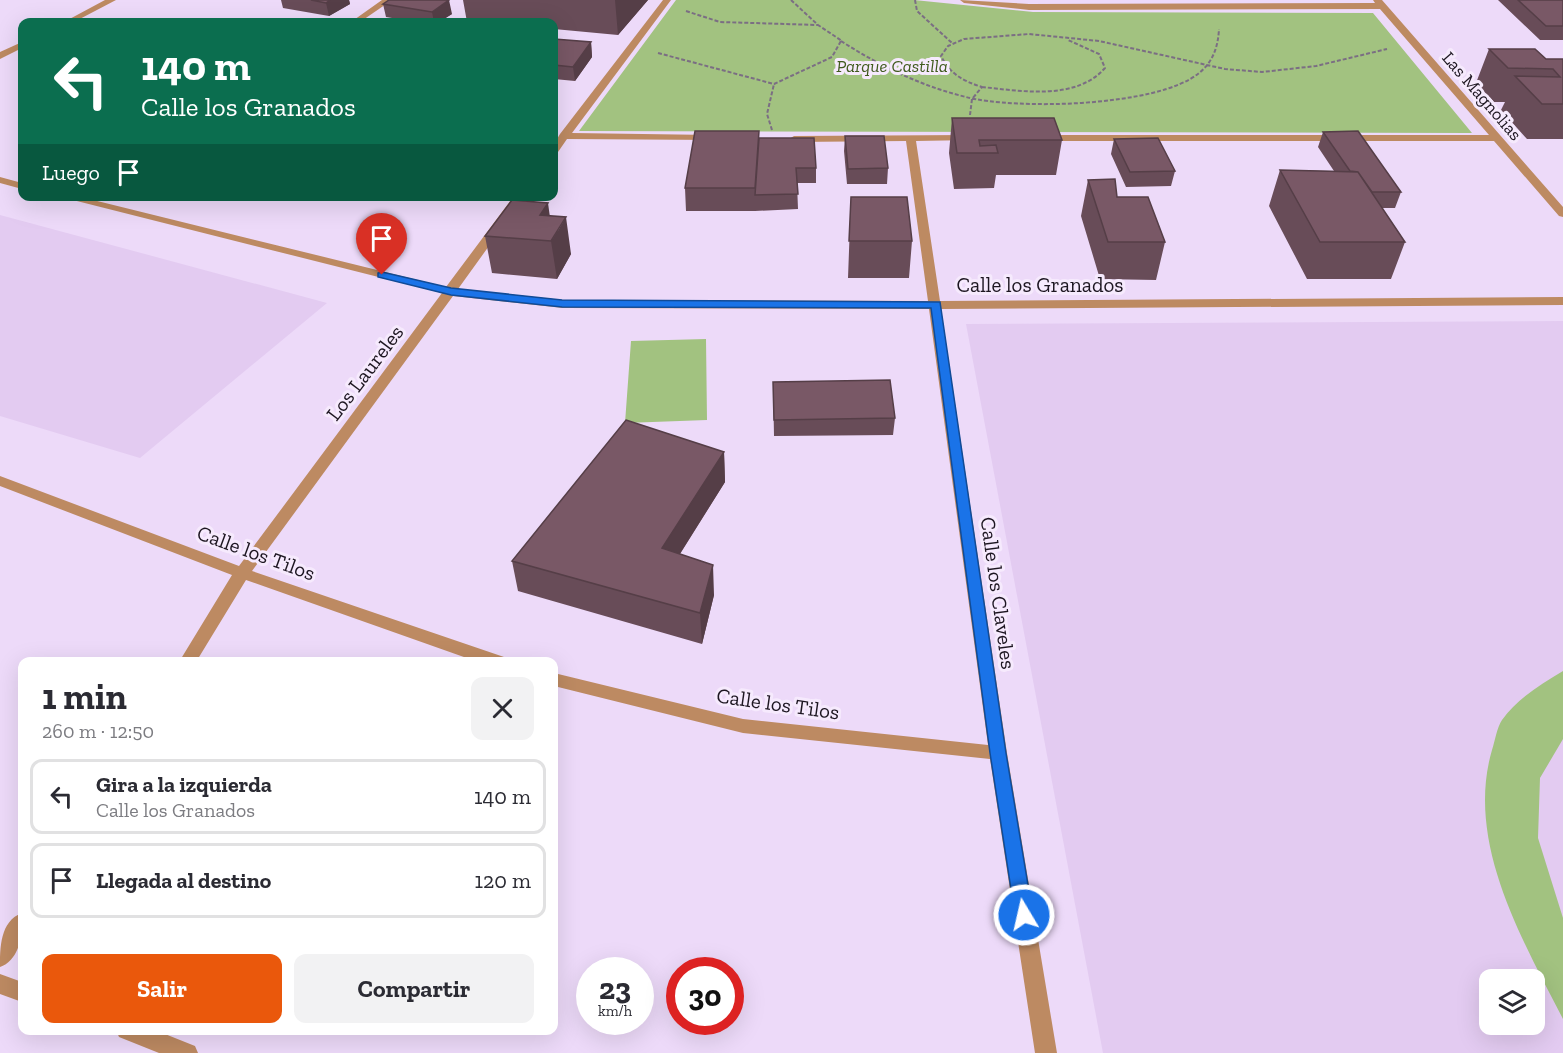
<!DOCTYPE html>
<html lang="es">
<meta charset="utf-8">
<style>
body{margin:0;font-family:"Zilla Slab",serif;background:#f2f2f3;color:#2b2b33;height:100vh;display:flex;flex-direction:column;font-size:22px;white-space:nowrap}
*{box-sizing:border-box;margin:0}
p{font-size:20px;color:#7c7c81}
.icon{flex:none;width:33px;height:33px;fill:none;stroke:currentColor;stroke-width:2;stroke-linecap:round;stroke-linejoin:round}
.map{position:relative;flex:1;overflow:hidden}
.sheet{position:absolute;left:18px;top:657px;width:540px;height:378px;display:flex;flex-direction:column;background:#fff;border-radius:12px;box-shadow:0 6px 24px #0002}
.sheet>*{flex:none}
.top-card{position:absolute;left:18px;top:18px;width:540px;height:183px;border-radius:12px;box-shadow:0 6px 24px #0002;background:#0b6e4f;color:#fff;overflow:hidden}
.controls{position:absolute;left:1479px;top:969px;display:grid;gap:12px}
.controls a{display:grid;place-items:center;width:66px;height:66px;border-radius:12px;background:#fff;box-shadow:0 6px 24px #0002;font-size:30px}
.speed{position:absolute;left:576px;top:957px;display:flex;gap:12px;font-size:30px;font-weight:700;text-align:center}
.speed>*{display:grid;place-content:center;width:78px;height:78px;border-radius:50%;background:#fff;box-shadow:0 6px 24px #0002;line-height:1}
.speed small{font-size:15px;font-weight:400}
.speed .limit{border:9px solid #d22;background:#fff;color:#111}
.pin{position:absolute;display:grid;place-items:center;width:51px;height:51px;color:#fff;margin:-62px -26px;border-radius:50% 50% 50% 0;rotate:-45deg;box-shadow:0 0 6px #0007}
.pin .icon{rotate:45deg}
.me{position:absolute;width:66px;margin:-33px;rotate:351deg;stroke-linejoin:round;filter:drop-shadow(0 0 4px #0008)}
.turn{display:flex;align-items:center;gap:21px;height:126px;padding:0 24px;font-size:27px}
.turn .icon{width:78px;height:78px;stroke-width:2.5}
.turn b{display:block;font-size:42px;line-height:51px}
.then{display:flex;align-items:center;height:57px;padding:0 24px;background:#0003;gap:12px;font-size:22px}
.round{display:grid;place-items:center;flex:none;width:63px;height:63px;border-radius:12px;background:#f2f2f3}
.head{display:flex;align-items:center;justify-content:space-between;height:102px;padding:0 24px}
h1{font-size:36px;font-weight:800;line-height:45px}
.button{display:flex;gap:12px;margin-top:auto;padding:12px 24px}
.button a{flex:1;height:69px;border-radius:12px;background:#ea580c;color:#fff;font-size:24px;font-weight:800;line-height:69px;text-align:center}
.button a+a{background:#f2f2f3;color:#2b2b33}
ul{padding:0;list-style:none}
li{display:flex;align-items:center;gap:18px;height:75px;margin:0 12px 9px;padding:0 12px;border:3px solid #e1e1e2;border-radius:12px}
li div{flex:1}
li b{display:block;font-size:22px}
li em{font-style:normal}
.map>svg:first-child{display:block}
.built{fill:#e3cbf1;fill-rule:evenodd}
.green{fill:#a2c280}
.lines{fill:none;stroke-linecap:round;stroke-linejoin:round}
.path{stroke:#7b6e83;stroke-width:2;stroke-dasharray:4 2;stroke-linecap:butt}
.minor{fill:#bd8a62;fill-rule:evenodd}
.wall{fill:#684c58}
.shaded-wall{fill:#553e47}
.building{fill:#795866;stroke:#553e47;stroke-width:1.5}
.route{fill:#1a73e8;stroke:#114b97;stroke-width:1.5}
.labels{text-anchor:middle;stroke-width:6;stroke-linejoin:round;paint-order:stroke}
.far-park-label{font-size:18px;font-style:italic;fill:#405b1e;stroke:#f6eafd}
.far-street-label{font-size:18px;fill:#1d1621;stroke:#f6eafd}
.street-label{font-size:21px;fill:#1d1621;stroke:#f6eafd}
</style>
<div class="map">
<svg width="1563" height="1053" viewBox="0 0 1563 1053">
<rect width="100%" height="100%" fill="#eddaf9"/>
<path class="built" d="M0,215L327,303L140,458L0,416Z
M1563,321V1053H1103L966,324ZM1490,980H1534V1024H1490Z"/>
<path class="green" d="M676,0H914L1033,12L1373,13L1472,133L579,131Z
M706,339L707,420L625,423L631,341Z
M1563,671V739L1540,778L1538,838L1563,918V1019C1522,939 1465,842 1492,750C1495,741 1497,727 1502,720C1517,699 1541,684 1563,671Z"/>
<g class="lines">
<path class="path" d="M791,0L818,25L842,41
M915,0L917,11L952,43
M686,11L720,22L818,25
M841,41C880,66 921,86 966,97C1016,110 1158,107 1199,73C1213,62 1218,47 1219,29
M658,53L774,84L832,57L841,41
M982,87C1021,91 1076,101 1105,68L1099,54L1068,40
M970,115L972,99L982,87C963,81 950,74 941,56L948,46L964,39L1029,34L1099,41L1225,69L1262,72L1316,66L1387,49
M772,130L767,114L774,84"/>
<path class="minor" d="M105,0H116L74,22H64Z
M382,0H392L360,22H351Z
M663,0H671L572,133L713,135L717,136V140L567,139L558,152L554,153V144L560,134Z
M960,0L1029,4L1375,3L1373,0H1382L1563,207V217L1559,216L1494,141H1043L1038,138L1043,135H1489L1380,9L1029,10L964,3Z
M22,42V48L0,59V52Z
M968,135L973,138L972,140L916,141L940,301L1563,297V305L941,309L1007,753L1057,1053H1035L990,759L743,733L554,686V673L743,719L988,745L929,309L563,308L453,296L252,571L504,657L506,662H478L246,580L196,662H179L232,575L0,486V476L239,566L442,293L57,196H77L446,287L514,196H525L458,289L563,300L928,301L906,141L794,142L789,139L794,136Z
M0,177L22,183V189L0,183Z
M22,913C24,932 20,960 0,967C0,948 0,921 22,913Z
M0,974L22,982V1002L0,994Z
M116,1030H155L195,1046L198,1053H159L119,1037Z"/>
</g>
<path class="wall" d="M281,0H349L350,4L329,16L283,8Z
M463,0H648L618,35L554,29V22H467Z
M1498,0H1563V40H1540Z
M383,4L452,14L439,22H416L386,17Z
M554,39L591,42L592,57L575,81L554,79Z
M1489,49L1546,59H1563V139H1527L1501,110L1505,102H1494L1476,83Z
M952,118L1062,140L1056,175H996L994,188L954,189L949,153Z
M1323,132L1401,192L1395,208H1382L1405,242L1391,279H1307L1269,206L1280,170L1334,171L1318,147Z
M845,136L888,168L887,184H847L844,151Z
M759,138L816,168V183H797L798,209L755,211H686L685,188Z
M1114,139L1175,171L1171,186L1126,187L1111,154Z
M1088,180L1117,197L1165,242L1156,280L1100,279L1081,216Z
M851,197L912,241L909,278H848Z
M550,216L571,254L557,279L492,273L485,236Z
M773,382L895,418L893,435L774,436Z
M724,452L725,482L680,554L714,595L702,644L518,591L512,561Z"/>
<path class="shaded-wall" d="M330,0H349L350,4L329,16L326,3Z
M449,0L452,14L439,22H434L432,12Z
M615,0H648L618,35Z
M591,42L592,57L575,81L573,67Z
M548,203L553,239L566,217L571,254L557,279L551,241L540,215Z
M724,452L725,482L664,579L662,548Z
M713,565L714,595L702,644L700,613Z"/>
<path class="building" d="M311,0H330L326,3Z
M389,0H449L432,12L383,4Z
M1518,0H1563V26H1546Z
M554,39L591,42L573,67L554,65Z
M1489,49H1535L1546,59H1563V104H1542L1515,76L1560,77L1553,69L1508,68Z
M952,118H1054L1062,140H979L980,146L996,145L998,153H957Z
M695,131H759L755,188H685Z
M1358,131L1401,192H1372L1358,172L1350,171L1323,132Z
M845,136H884L888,168L848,169Z
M759,138H814L816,168H796L798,194L755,195Z
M1158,138L1175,171L1130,172L1114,139Z
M1280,170L1358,172L1405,242H1320Z
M1115,179L1117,197H1148L1165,242H1108L1088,180Z
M851,197H907L912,241H849Z
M512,200L548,203L540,215L566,217L551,241L485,236Z
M890,380L895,418L774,420L773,382Z
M626,420L724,452L662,548L713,565L700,613L512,561Z"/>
<path class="route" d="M382,272L451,288L562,300L940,302L1006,753L1033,915L1031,920L1024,923L1018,920L1015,915L990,753L931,308L562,307L451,295L378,277V273Z"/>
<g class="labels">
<g class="far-park-label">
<text x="892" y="72">Parque Castilla</text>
</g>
<g class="far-street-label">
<text transform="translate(1482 96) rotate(49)" y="6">Las Magnolias</text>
</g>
<g class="street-label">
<text x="1040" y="292">Calle los Granados</text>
<text transform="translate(365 373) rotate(-53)" y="7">Los Laureles</text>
<text transform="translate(256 553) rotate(20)" y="7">Calle los Tilos</text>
<text transform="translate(998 593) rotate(82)" y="7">Calle los Claveles</text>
<text transform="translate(778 704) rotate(8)" y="7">Calle los Tilos</text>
</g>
</g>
</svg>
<div class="controls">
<a><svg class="icon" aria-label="layers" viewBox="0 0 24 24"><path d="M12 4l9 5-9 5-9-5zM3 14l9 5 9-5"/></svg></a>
</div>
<div class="speed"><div>23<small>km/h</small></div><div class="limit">30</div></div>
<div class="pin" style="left:382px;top:275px;background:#d93025"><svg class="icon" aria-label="arrive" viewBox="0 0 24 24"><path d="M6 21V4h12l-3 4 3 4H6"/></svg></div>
<svg class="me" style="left:1024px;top:915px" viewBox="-20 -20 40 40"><circle r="17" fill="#1a73e8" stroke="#fff" stroke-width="3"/><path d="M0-11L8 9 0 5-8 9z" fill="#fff"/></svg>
<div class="top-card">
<div class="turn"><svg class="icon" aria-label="left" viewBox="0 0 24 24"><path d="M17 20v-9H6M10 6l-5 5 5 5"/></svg><div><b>140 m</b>Calle los Granados</div></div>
<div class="then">Luego<svg class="icon" aria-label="arrive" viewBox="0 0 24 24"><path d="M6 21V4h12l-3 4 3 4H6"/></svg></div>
</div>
<section class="sheet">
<div class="head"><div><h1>1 min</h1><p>260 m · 12:50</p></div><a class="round"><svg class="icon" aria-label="close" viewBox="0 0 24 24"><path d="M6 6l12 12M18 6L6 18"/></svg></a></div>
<ul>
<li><svg class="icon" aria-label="left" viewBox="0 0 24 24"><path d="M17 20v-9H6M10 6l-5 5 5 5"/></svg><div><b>Gira a la izquierda</b><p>Calle los Granados</p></div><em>140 m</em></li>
<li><svg class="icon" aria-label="arrive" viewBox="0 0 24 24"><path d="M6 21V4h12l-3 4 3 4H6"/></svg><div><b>Llegada al destino</b></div><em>120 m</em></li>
</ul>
<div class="button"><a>Salir</a><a>Compartir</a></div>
</section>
</div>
